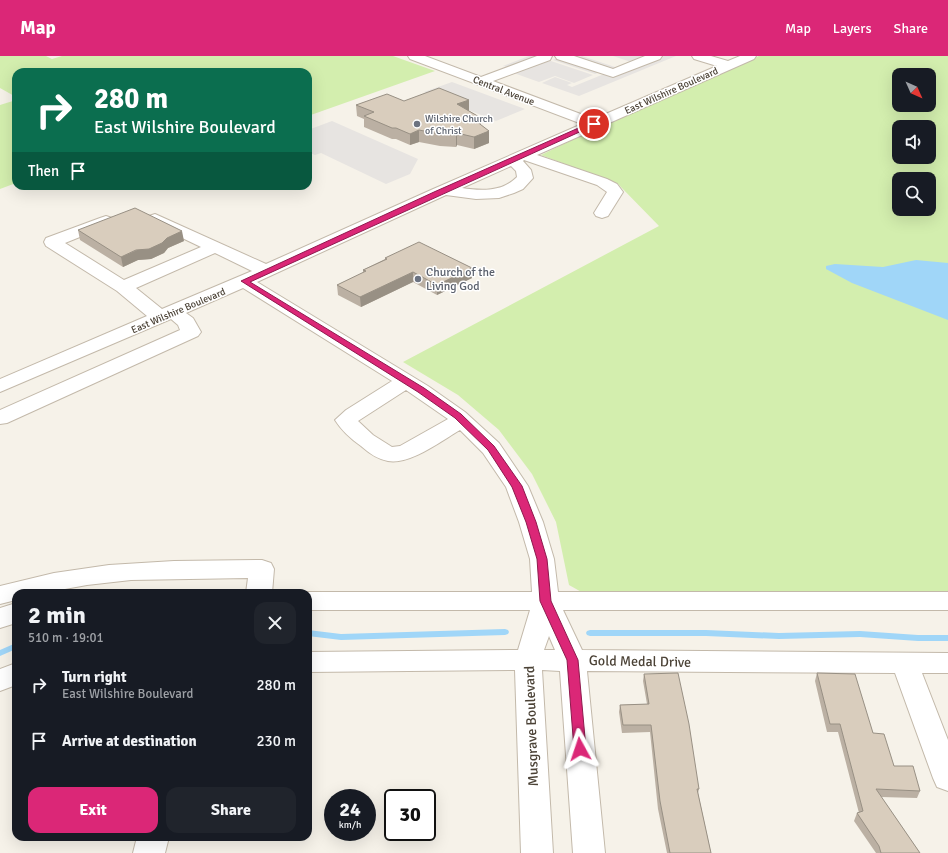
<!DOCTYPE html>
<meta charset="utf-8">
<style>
body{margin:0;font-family:Signika,sans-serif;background:#20242c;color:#f1f3f6;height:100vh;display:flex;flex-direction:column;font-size:15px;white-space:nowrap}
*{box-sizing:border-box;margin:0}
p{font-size:13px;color:#9ea1a6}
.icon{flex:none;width:22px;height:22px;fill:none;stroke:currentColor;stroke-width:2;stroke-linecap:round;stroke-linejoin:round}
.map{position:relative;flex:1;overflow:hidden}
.side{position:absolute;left:12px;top:533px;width:300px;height:252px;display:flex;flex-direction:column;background:#171b24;border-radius:12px;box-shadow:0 4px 16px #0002}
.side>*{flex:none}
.top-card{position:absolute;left:12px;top:12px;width:300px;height:122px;border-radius:12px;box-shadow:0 4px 16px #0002;background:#0b6e4f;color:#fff;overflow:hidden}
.needle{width:26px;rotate:135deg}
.buttons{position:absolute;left:892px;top:12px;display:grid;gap:8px}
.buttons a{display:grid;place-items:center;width:44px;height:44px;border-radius:8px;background:#171b24;box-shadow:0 4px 16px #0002;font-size:20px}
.speed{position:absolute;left:324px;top:733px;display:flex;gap:8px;font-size:20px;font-weight:700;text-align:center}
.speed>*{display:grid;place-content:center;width:52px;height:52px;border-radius:50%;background:#171b24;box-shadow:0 4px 16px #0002;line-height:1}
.speed small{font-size:10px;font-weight:400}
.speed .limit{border:2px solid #111;border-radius:6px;background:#fff;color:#111}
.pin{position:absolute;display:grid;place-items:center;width:34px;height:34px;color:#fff;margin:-17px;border:2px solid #fff;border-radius:50%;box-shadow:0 1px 4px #0007}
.me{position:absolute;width:44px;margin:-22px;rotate:355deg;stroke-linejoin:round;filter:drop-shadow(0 0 3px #0008)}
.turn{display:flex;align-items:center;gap:14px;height:84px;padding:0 16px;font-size:18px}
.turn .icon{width:52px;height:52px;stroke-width:2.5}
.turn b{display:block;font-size:28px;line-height:34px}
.then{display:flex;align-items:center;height:38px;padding:0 16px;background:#0003;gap:8px;font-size:15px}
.round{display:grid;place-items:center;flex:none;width:42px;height:42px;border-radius:12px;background:#20242c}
.overview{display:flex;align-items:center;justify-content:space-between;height:68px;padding:0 16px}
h1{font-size:24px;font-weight:800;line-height:30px}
.action{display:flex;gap:8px;margin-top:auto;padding:8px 16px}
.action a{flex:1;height:46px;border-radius:12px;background:#db2777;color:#fff;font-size:16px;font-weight:800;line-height:46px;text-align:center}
.action a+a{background:#20242c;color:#f1f3f6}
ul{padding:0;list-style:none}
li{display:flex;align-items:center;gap:12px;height:56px;padding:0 16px}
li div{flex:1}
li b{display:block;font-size:15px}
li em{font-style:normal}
header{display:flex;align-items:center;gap:24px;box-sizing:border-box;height:56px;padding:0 20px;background:#db2777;color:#fff}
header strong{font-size:19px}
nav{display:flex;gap:22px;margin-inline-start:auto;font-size:14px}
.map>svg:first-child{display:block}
.green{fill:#d3eeae;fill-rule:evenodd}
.parking{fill:#e7e4e1}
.water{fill:#a0d6f8}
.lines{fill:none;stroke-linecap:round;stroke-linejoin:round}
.stream{fill:#a0d6f8;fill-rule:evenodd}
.minor-casing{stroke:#c3b9aa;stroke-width:2}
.minor{fill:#fff;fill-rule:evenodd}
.wall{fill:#bbb0a3}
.shaded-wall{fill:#989084}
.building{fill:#d9cdbd;stroke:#989084}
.route{fill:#db2777;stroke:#8e194d}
.worship-dot{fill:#6b7280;stroke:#fff;stroke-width:1.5}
.labels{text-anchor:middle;stroke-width:3;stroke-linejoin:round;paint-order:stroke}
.far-street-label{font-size:10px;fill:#4b4236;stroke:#fff}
.far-worship-label{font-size:10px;fill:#5b616d;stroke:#fff;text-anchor:start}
.worship-label{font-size:12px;fill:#5b616d;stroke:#fff;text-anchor:start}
.near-street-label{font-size:14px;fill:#4b4236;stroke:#fff}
</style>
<header>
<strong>Map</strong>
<nav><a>Map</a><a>Layers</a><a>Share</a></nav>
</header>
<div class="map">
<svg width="948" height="797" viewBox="0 0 948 797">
<rect width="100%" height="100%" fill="#f6f2e9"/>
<path class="green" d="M0,0H46L52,3L62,0H393L435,15L308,60V16H16V41L0,32Z
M759,0H948V537L585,538L569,529L556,466L532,418L499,374L458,339L403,306L659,170L618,128L541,99L601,70ZM899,19H929V49H899ZM899,71H929V101H899ZM899,123H929V153H899Z
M16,44V127L0,133V49Z"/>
<path class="parking" d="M529,0H546L551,2L543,5L546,6L551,5L593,19L574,27L555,20L539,26L502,13L507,11L503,10Z
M562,0L576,2L582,0L618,12L631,6L613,0H676L579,40L542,27L555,21L572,27L567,29L572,31L604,18L600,16L595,18L553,4Z
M452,26L525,53L496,65L424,36Z
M332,65L418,103L410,118L386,128L321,97L315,99L308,96V74Z"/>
<path class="water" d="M916,204L948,207V264L852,227L826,213V210L835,208L883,211Z"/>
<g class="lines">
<path class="stream" d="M505,573L508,574L509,576L508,578L505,579L341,584L308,580V574L341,578Z
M590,574H706L779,577L860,575L918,579H948V585H918L860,581L779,583L706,580H590L587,579L586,577L587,575Z
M16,587V593L0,600V594Z"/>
<g class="minor-casing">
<path id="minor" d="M408,0H425L481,21L537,0H552L550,4L493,25L594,63L717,10L694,3L692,0H711L728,5L740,0H756L754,3L537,99L607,123L617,128L623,136L608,160L602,162L596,160L594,157L607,136L597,129L524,104L523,105L531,114L533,122L523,133L514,137L499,142L476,143L446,139L257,226L428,330L465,356L499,387L528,430L543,466L554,503L558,536H948V554H563L582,594L948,597V617H922L948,684V735L937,731L933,722L895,617L587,615L605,797H573L560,615L542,614L553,797H521L515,614L308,616V596L518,594L530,554H308V537H304L308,536H532L530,503L519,466L506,431L483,397L460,374C441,385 410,409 388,405C377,403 369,397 361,390C351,383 342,375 335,364L346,354L392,325L243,232L186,257L193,262L201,276L198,280L7,367L0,368V354L180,274L178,269L171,263L0,336V323L147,260L117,235L46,190L44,186L46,182L100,162L106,160L112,162L114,165L112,168L65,187L124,224L201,191L149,166L147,163L149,160L155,158L266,208L431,134L582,68L410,3ZM511,110L516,115L517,121C502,136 481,135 462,132ZM215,197L252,215L162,253L136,232ZM406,334L448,363L400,390L392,391L373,379L358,365ZM549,580L555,594H544Z
M555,0H574L613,13L645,0H662L660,3L613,21L557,3Z
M262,504L271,507L274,513L272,537H246L248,522L131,524L87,529L43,537H16V544L0,548V530L54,517L109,509L174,505Z
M16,547V567L0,572V552Z
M16,607V629L0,635V613Z
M137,781H169L165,797H133Z"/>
</g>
<use href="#minor" class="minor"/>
</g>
<path class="wall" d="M469,44V55L481,62V69L489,75V87L474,93L457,89L456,91L440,90L419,86L410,89L396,83H392L364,71V63L357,60L356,49L404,45Z
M78,174L184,185L168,192L164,197L151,203L138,204L123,211L80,184Z
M385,202L472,222L437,239L413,226L361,251L338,239L337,229L363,217V214L385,203Z
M817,617L873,677L894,710L920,735L917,742L881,741L920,797H876L854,765L857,757H859L838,676H827L815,625Z
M644,618L699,733L698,737L711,797H667L658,753L650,676L622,677L619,656L620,649L647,648L643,625Z"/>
<path class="shaded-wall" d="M469,44V55L457,48Z
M481,62V73L476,65Z
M419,74V86L410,89V78Z
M489,75V87L474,93V81Z
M457,77V89L456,91V79Z
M182,175L184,185L168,192L164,197L151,203L138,204L123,211L121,201Z
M472,212V222L437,239V229Z
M413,216V226L361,251L360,241Z"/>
<path class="building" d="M439,32L469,44L457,48L481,62L476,65L489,75L474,81L457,77L456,79L439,78L419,74L410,78L396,72H392L364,60L374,56L356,49L387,38L404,45Z
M135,152L182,175L167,182L162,187L149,193L136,194L121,201L78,174Z
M419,186L472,212L437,229L413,216L360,241L337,229L366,215L363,214L387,203L385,202Z
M678,617L689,668L699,733H697L711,797H670L660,745L651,669H623L620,649L649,648L644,618Z
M817,617L855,618L873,677L884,678L894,710H913L920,735L876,733L920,797H881L879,790L857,757L863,755L840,668H830Z"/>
<path class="route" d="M592,66L597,68L250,226L424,332L461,358L494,390L522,430L536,466L547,503L551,545L578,604L586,693L584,697L580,698L576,697L574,693L567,604L540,545L537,503L526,466L512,431L488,394L455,362L418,336L241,225L434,136Z"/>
<g class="worship-dot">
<circle cx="417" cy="68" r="4"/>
<circle cx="418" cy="223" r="4"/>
</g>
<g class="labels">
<g class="far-street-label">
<text transform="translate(504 34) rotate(21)" y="4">Central Avenue</text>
<text transform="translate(671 34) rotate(-24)" y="4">East Wilshire Boulevard</text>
<text transform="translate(178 254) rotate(-23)" y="4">East Wilshire Boulevard</text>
</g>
<g class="far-worship-label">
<text x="425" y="66">Wilshire Church<tspan x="425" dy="12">of Christ</tspan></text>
</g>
<g class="worship-label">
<text x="426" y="220">Church of the<tspan x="426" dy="14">Living God</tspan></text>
</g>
<g class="near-street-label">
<text transform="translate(640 605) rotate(1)" y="5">Gold Medal Drive</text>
<text transform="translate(531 670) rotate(-92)" y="5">Musgrave Boulevard</text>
</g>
</g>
</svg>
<div class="buttons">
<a><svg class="needle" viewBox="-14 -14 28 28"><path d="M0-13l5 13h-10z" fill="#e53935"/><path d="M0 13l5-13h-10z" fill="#9ea1a6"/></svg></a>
<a><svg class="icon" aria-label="sound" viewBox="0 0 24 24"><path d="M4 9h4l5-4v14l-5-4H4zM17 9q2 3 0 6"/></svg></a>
<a><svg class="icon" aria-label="search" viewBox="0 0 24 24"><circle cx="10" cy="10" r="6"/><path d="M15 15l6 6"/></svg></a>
</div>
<div class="speed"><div>24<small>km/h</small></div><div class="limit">30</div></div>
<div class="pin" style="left:594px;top:68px;background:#d93025"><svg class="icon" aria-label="arrive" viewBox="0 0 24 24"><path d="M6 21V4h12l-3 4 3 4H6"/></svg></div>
<svg class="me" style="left:580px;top:693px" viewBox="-20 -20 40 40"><path d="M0-17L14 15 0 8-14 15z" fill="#db2777" stroke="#fff" stroke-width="4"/></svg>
<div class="top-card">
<div class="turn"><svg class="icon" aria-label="right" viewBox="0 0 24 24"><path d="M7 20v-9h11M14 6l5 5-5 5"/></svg><div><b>280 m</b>East Wilshire Boulevard</div></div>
<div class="then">Then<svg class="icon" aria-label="arrive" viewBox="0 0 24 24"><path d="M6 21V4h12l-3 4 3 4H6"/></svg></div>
</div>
<section class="side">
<div class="overview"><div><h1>2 min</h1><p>510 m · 19:01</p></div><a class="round"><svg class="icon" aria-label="close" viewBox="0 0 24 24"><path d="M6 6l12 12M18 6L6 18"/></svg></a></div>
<ul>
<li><svg class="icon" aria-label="right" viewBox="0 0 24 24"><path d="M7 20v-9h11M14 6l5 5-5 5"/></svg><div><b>Turn right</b><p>East Wilshire Boulevard</p></div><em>280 m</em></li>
<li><svg class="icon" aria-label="arrive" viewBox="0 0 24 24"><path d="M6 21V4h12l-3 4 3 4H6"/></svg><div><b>Arrive at destination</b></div><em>230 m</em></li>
</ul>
<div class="action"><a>Exit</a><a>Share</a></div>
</section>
</div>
